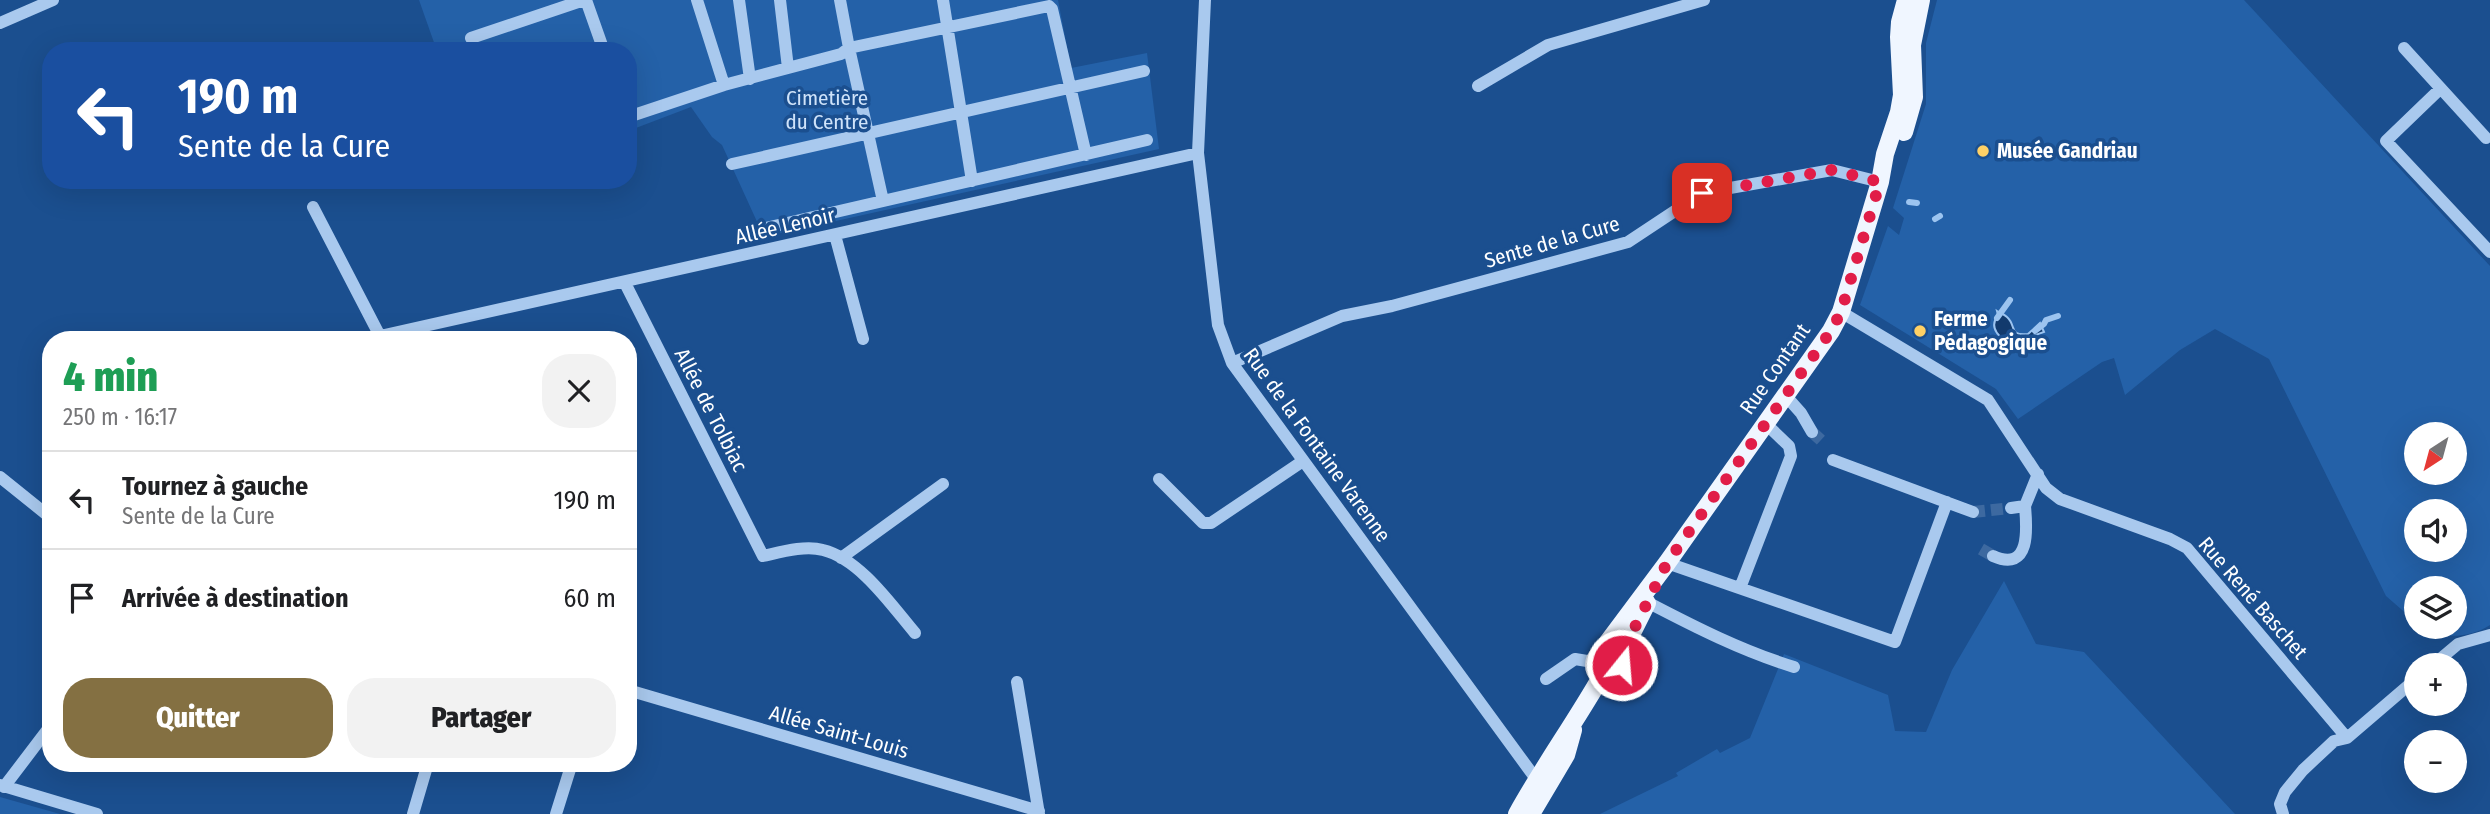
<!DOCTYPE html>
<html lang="fr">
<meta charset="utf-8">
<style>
body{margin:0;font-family:"Fira Sans Condensed",sans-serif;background:#f2f2f2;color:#202124;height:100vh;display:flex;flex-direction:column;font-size:26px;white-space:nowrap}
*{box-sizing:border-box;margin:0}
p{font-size:23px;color:#757577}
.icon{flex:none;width:38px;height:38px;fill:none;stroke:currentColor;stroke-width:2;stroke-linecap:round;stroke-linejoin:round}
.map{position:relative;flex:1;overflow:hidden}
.details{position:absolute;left:42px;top:331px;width:595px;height:441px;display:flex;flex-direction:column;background:#fff;border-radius:28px;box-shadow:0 7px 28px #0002}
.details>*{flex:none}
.guide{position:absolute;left:42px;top:42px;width:595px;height:147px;border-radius:28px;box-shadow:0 7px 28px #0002;background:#1a4fa0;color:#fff;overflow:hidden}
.needle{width:46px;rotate:216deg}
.fabs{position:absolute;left:2404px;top:422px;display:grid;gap:14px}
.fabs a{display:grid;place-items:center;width:63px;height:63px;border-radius:50%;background:#fff;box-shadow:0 7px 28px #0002;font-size:35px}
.pin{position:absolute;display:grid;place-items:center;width:60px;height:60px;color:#fff;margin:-30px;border-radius:14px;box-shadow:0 4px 10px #0006}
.me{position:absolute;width:77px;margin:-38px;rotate:17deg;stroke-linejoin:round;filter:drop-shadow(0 0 5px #0008)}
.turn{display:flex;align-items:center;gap:24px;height:147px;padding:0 21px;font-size:32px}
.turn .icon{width:91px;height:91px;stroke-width:2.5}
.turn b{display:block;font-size:49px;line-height:60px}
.round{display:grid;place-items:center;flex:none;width:74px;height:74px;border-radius:28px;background:#f2f2f2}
.summary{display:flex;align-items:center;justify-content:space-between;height:119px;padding:0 21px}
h1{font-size:42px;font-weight:800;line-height:52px;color:#1e9e55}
.button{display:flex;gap:14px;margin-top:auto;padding:14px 21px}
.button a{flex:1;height:80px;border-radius:28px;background:#847042;color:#fff;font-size:28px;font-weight:800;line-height:80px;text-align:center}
.button a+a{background:#f2f2f2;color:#202124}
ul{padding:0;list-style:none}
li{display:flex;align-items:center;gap:21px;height:98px;padding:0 21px;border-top:2px solid #e0e0e0}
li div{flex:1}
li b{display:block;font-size:26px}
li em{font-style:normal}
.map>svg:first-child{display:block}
.green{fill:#2461a8;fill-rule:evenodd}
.water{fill:#123a6d;stroke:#9cc4f0;stroke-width:2}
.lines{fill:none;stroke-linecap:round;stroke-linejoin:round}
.stream{stroke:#9cc4f0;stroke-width:6}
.minor-tunnel{stroke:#3d69a0;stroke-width:12;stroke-dasharray:12 6;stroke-linecap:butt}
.minor{stroke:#a9c9ee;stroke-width:12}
.major{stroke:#f0f6ff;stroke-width:18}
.route{stroke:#e11d48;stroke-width:12;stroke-dasharray:0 21.6}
.poi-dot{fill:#ffd166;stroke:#1b4f8f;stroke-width:2.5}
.labels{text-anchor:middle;stroke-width:7;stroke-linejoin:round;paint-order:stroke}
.park-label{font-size:21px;fill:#cfe3fa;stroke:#1b4f8f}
.poi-label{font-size:21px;font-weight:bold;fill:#fff;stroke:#1b4f8f;text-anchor:start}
.street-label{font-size:21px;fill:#fff;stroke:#1b4f8f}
</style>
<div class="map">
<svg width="2490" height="814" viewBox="0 0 2490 814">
<rect width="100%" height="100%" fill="#1b4f8f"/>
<path class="green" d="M419,0H1058L1071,68L1147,53L1159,149L764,237L722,145L712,137L691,107L628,131V51H437Z
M1937,0H2244L2490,266V625C2470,638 2441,640 2421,627L2455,626V588H2417V623L2386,596L2269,359L2215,329L2180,350L2125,395L2114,358L2102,362L2018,419L1996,389L1860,305L1888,226L1899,235L1904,218L1893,208L1926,104V43ZM2417,434H2455V472H2417ZM2417,511H2455V550H2417Z
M2004,581L2036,644L2084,652L2235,814H1600L1678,776L1676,773L1717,749L1720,753L1750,738L1784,654L1888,695L1895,731L1926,732L1952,670Z
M0,797L60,814H0Z"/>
<path class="water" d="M1997,311C2000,313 2004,314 2007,317C2017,326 2008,336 2028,334L2040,323L2044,332L2024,339H2003C1994,332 1991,324 1998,315Z"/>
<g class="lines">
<path class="stream" d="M1909,202L1917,203
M1935,219L1940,216
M1997,318L2010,300
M2035,331L2044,324L2046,320L2058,316"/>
<path class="minor-tunnel" d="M1812,432L1823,442
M1973,512L2011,508
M1981,549L1993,556"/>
<path class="minor" d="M586,0L604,51
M697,0L724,85
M739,0L750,79
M780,0L788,68L841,54L849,48L840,0
M943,0L972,181
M1205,0L1198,153L1218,325L1232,363L1536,779
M0,23L53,0
M471,38L584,0
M2404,48L2486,138
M1478,86L1548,45L1704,0
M2440,89L2386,141L2490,252
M628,117L724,85L788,68
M732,164L1144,71
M883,201L849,48L1049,6L1052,9L1086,155
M313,207L382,340
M762,229L1147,140
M835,235L863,339
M625,283L763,556C781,552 805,545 823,550C860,559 892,606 915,633
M1841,312L1988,400L2046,488L2060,499L2170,539L2187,548L2347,738
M380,336L1198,153
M1232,363L1342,316L1392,306L1628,242L1702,193L1832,170L1880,182
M1785,395L1801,413L1812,432
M1833,460L1973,512
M0,477L51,518
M1159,479L1203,523H1211L1303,461
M2011,508L2025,506L2038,474
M1993,556C2031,573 2027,528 2025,506
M841,558L943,484
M1667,563L1895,642L1947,502
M1740,588L1791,456L1789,446L1765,423
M1647,602C1695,627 1742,651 1794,667
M2433,665L2458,644L2490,635
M1546,679L1575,659L1593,662
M1017,682L1039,814
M628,690L1039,811
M0,785L97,814
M4,787L51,725
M413,814L428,763
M556,814L572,763
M2283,814L2280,804L2285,792L2303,770L2334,741L2347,738L2417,678"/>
<path class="major" d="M1904,132L1914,97L1912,45L1921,0
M1608,650V642L1667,563L1831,331L1841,312L1880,182L1885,154L1899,112L1902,95L1899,37L1900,22L1906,0
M1594 665a14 14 0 1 1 28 0a14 14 0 1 1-28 0Z
M1620,657L1647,603
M1517,814C1543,767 1574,724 1601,677
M1531,814L1566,755L1573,730"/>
</g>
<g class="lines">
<path class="route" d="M1622,665L1620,657L1667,563L1831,331L1841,312L1880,182L1832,170L1702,193"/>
</g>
<g class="poi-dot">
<circle cx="1983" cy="151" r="7"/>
<circle cx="1920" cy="331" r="7"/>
</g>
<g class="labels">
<g class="park-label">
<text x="827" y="105">Cimetière<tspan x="827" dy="24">du Centre</tspan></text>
</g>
<g class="poi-label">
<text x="1997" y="158">Musée Gandriau</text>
<text x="1934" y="326">Ferme<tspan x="1934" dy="24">Pédagogique</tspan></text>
</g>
<g class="street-label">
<text transform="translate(785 226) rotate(-13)" y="7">Allée Lenoir</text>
<text transform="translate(1552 242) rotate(-16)" y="7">Sente de la Cure</text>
<text transform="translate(1775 369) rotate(-55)" y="7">Rue Contant</text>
<text transform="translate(711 410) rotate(63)" y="7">Allée de Tolbiac</text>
<text transform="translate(1317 445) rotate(54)" y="7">Rue de la Fontaine Varenne</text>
<text transform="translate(2253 598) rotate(49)" y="7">Rue René Baschet</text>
<text transform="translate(839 732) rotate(16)" y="7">Allée Saint-Louis</text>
</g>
</g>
</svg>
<div class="fabs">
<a><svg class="needle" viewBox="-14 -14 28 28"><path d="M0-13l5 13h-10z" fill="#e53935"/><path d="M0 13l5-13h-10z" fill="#757577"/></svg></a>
<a><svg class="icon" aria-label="sound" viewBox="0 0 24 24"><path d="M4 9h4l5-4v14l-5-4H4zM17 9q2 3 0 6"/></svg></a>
<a><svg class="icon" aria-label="layers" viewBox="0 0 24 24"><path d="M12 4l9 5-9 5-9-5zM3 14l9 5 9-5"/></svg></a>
<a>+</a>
<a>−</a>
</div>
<div class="pin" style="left:1702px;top:193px;background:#d93025"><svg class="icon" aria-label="arrive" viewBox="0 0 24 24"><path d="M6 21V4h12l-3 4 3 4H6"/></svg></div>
<svg class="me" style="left:1622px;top:665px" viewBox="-20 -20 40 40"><circle r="17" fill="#e11d48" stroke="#fff" stroke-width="3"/><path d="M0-11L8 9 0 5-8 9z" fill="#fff"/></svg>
<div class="guide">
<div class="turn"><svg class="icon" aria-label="left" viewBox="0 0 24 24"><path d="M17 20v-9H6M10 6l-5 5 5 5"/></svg><div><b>190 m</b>Sente de la Cure</div></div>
</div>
<section class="details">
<div class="summary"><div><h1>4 min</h1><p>250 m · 16:17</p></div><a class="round"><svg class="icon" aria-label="close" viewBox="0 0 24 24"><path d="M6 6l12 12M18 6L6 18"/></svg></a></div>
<ul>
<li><svg class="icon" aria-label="left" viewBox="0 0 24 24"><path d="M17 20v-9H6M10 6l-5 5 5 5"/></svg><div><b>Tournez à gauche</b><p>Sente de la Cure</p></div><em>190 m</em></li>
<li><svg class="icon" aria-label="arrive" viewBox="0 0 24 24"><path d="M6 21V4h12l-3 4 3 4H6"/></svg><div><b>Arrivée à destination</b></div><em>60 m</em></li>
</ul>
<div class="button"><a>Quitter</a><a>Partager</a></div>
</section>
</div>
